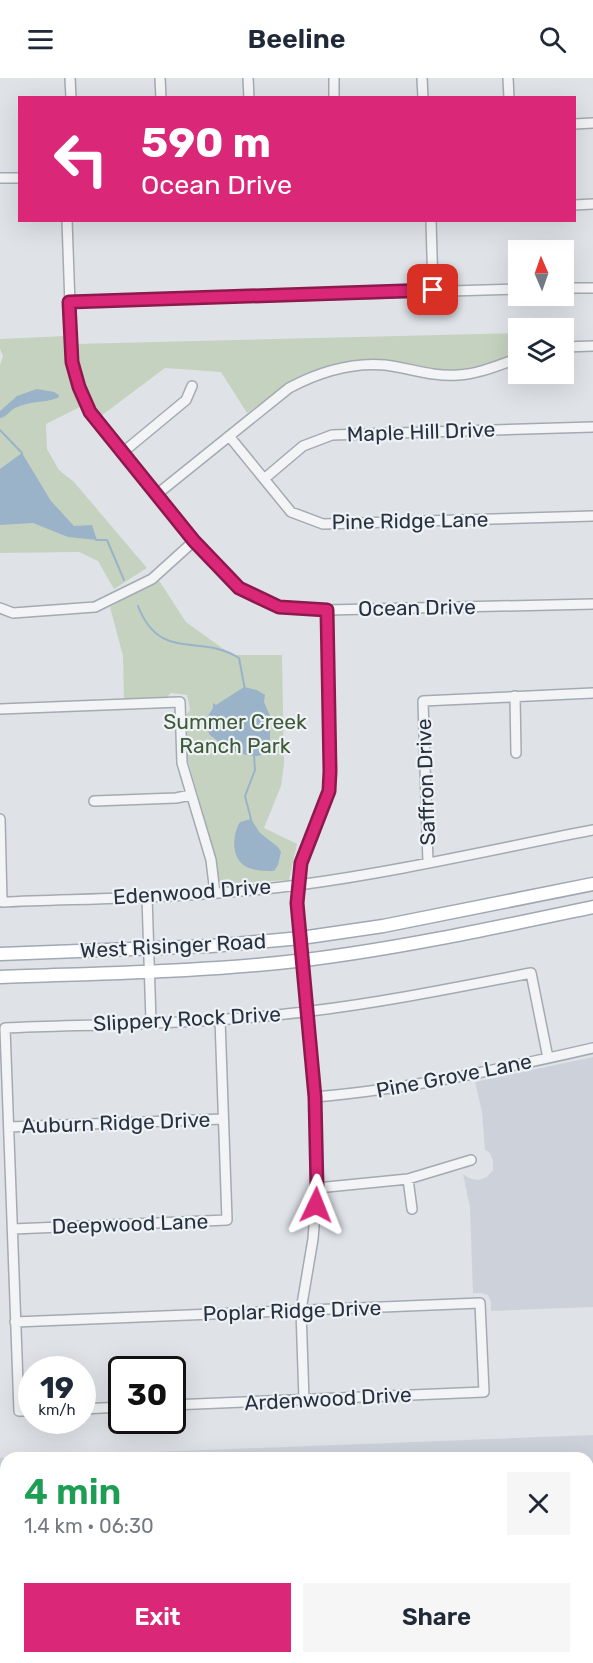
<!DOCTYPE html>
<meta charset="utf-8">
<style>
body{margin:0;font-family:Rubik,sans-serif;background:#f6f6f7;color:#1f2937;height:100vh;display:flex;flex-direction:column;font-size:22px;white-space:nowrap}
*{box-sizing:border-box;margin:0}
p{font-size:20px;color:#747a83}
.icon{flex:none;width:33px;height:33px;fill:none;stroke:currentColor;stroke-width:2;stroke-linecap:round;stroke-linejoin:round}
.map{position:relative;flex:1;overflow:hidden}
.details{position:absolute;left:0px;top:1374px;width:594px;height:212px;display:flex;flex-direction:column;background:#fff;border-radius:18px 18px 0 0;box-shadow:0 6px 24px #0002}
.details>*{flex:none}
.top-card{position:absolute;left:18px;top:18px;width:558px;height:126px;border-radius:0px;box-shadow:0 6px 24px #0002;background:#db2777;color:#fff;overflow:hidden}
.needle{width:39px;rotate:358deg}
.tools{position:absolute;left:508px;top:162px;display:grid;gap:12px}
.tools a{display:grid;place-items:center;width:66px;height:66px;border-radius:0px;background:#fff;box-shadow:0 6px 24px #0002;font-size:30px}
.speed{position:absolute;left:18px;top:1278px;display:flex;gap:12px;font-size:30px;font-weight:700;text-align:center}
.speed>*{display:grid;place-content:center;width:78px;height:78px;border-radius:50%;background:#fff;box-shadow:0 6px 24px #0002;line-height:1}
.speed small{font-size:15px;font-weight:400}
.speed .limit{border:3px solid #111;border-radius:9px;background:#fff;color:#111}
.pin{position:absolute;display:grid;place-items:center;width:51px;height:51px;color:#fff;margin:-26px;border-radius:12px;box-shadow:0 3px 9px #0006}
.me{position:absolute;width:66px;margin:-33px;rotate:2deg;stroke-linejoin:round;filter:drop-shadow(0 0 4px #0008)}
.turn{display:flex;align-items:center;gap:21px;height:126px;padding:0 24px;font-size:27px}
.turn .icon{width:78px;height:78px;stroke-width:2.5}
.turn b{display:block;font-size:42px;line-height:51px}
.round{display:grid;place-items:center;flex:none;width:63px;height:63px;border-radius:0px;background:#f6f6f7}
.overview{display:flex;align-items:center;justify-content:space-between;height:102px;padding:0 24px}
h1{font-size:36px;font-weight:600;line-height:45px;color:#1e9e55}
.button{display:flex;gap:12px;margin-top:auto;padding:12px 24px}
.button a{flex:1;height:69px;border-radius:0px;background:#db2777;color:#fff;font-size:24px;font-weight:600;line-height:69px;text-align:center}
.button a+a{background:#f6f6f7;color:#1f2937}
header{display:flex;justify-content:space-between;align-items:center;height:78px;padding:0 24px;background:#fff;font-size:27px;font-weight:600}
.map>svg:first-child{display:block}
.built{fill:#cdd2da;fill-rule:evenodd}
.green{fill:#c6d2c0}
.water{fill:#9ab3c8}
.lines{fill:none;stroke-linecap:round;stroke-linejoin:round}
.stream{stroke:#9ab3c8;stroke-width:2}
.minor-casing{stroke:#a4aab2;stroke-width:12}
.major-casing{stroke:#9fa8b4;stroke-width:15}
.minor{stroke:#f2f4f6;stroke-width:9}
.major{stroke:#fff;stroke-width:12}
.route-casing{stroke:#8e194d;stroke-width:15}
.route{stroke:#db2777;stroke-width:10}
.labels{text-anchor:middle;stroke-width:4.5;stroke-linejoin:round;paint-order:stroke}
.street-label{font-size:21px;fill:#28323f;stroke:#eef2f6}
.park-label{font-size:21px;fill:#3e5a36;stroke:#eef2f6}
</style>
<header><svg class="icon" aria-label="menu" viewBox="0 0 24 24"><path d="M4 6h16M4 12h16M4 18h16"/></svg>Beeline<svg class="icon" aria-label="search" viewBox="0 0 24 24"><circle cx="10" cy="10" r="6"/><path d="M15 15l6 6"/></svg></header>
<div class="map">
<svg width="593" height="1585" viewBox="0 0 593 1585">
<rect width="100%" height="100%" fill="#dfe3e8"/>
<path class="built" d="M593,979V1229L491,1233V1224L488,1217L481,1215H473L470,1130L463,1096L469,1100L478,1102L487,1099L493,1092V1083L490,1075L485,1072L482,1034L475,1004Z
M593,1357V1585H0V1380ZM6,1380H588V1580H6Z"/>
<path class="green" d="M519,255V276L484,288L442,293L339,286L301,298L247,335L221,294L165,290L101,338L97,336L84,312L74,266Z
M65,258L70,296L82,328L46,346L47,371L59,392L74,404L147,490L114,511L98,483L79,474L0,475V287L3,278L0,271V261Z
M158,501L186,544L232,577H282L284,686L281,708L264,750L297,766L289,802L219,806L215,779L187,679L185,638L190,632L187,617L171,615L165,621L124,622L123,578L110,529Z
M307,1580H409L407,1585H319Z"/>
<path class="water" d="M37,311L54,314L59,317L58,320C44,325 29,323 15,330C9,333 7,339 0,340V333L17,318Z
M22,375L51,423L74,448L92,447L97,462L68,459L33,445L0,447V391Z
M244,609L257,612L265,617L264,624L270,638V678C263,675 261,678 255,678C240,678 220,666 209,656L206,641L213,630V625L216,627Z
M251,741L260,755L278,769L281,774L278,787L274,793C266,793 257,793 249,790C230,783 232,757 240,744Z"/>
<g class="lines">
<path class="stream" d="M0,352L22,375V377
M96,462H107L124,502
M138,528C160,585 201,555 239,580L245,612
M251,741L245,718L255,692L254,677"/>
<g class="minor-casing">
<path id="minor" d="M70,0L71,20
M160,0L161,20
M248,0L249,20
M334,0V20
M422,0L423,20
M508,0L509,20
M574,46L593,45
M0,100H20
M574,127L593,126
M67,142L72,284L79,309L90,334L194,463L239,510L279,529L327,532L593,526
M431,142L433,212
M564,210H593
M69,224L519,211
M564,269L593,268
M229,358L291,434L323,446L593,438
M122,375L186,322L192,308
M264,401L303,368L332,357L593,349
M156,417L289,310C319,294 350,284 385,287C410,290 432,299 458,297C479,296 499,287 519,280
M0,530L13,535L95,529L152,501L194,463
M515,618L516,675
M0,631L180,624L182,685L211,782L215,815
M94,723L176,720L191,717
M0,741L2,824C101,820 200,820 298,807C397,794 495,771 593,752
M428,785L423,623L593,615
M147,818L151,944
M315,1019C409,1011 501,991 593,970
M9,1049L223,1041
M408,1101L412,1131
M317,1110L408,1101L471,1082
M13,1151L227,1142L220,941
M15,1244L480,1225L484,1314L172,1327
M304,1322L301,1232L313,1161L317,1110L315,1019L297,825L301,785L329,713L330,693L327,532
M82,1331L122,1329
M32,1333H19L5,950C107,946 210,946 311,933C385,924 458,909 531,895L548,980"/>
</g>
<g class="major-casing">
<path id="major" d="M0,876L211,868L301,860L383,848L593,806
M0,899C102,895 204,894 305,882C402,870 498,849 593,829"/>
</g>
<use href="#minor" class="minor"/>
<use href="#major" class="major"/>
</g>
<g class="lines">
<g class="route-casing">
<path id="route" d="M316,1127L317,1110L315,1019L297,825L301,785L329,713L330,693L327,532L279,529L239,510L194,463L90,334L79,309L72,284L69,224L433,212"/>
</g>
<use href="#route" class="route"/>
</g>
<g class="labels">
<g class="street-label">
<text transform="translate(421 354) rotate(-2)" y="7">Maple Hill Drive</text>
<text transform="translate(410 443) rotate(-1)" y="7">Pine Ridge Lane</text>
<text transform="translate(417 530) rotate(-1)" y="7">Ocean Drive</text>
<text transform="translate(426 704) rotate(-92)" y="7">Saffron Drive</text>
<text transform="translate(192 814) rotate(-4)" y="7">Edenwood Drive</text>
<text transform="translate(173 868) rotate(-3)" y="7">West Risinger Road</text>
<text transform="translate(187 941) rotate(-3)" y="7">Slippery Rock Drive</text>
<text transform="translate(454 998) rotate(-11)" y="7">Pine Grove Lane</text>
<text transform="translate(116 1045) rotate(-2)" y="7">Auburn Ridge Drive</text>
<text transform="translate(130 1146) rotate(-2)" y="7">Deepwood Lane</text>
<text transform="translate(292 1233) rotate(-2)" y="7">Poplar Ridge Drive</text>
<text transform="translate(328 1321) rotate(-3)" y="7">Ardenwood Drive</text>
</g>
<g class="park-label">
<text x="235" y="651">Summer Creek<tspan x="235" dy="24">Ranch Park</tspan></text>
</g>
</g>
</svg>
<div class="tools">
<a><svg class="needle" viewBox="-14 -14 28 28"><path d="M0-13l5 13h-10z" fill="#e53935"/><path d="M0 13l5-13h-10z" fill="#747a83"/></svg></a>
<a><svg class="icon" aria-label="layers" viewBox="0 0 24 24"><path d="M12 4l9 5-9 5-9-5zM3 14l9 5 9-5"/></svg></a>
</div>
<div class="speed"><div>19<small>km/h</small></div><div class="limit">30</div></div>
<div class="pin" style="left:433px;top:212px;background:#d93025"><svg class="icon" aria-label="arrive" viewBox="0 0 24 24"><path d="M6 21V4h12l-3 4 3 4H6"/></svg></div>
<svg class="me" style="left:316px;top:1127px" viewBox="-20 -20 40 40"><path d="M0-17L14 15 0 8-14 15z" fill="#db2777" stroke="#fff" stroke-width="4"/></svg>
<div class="top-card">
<div class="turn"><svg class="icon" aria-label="left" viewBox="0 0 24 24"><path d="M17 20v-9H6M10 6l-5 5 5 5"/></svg><div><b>590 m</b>Ocean Drive</div></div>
</div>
<section class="details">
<div class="overview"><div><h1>4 min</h1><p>1.4 km · 06:30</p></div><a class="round"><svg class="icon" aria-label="close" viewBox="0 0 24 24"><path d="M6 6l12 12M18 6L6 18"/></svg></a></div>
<div class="button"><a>Exit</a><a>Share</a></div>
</section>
</div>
